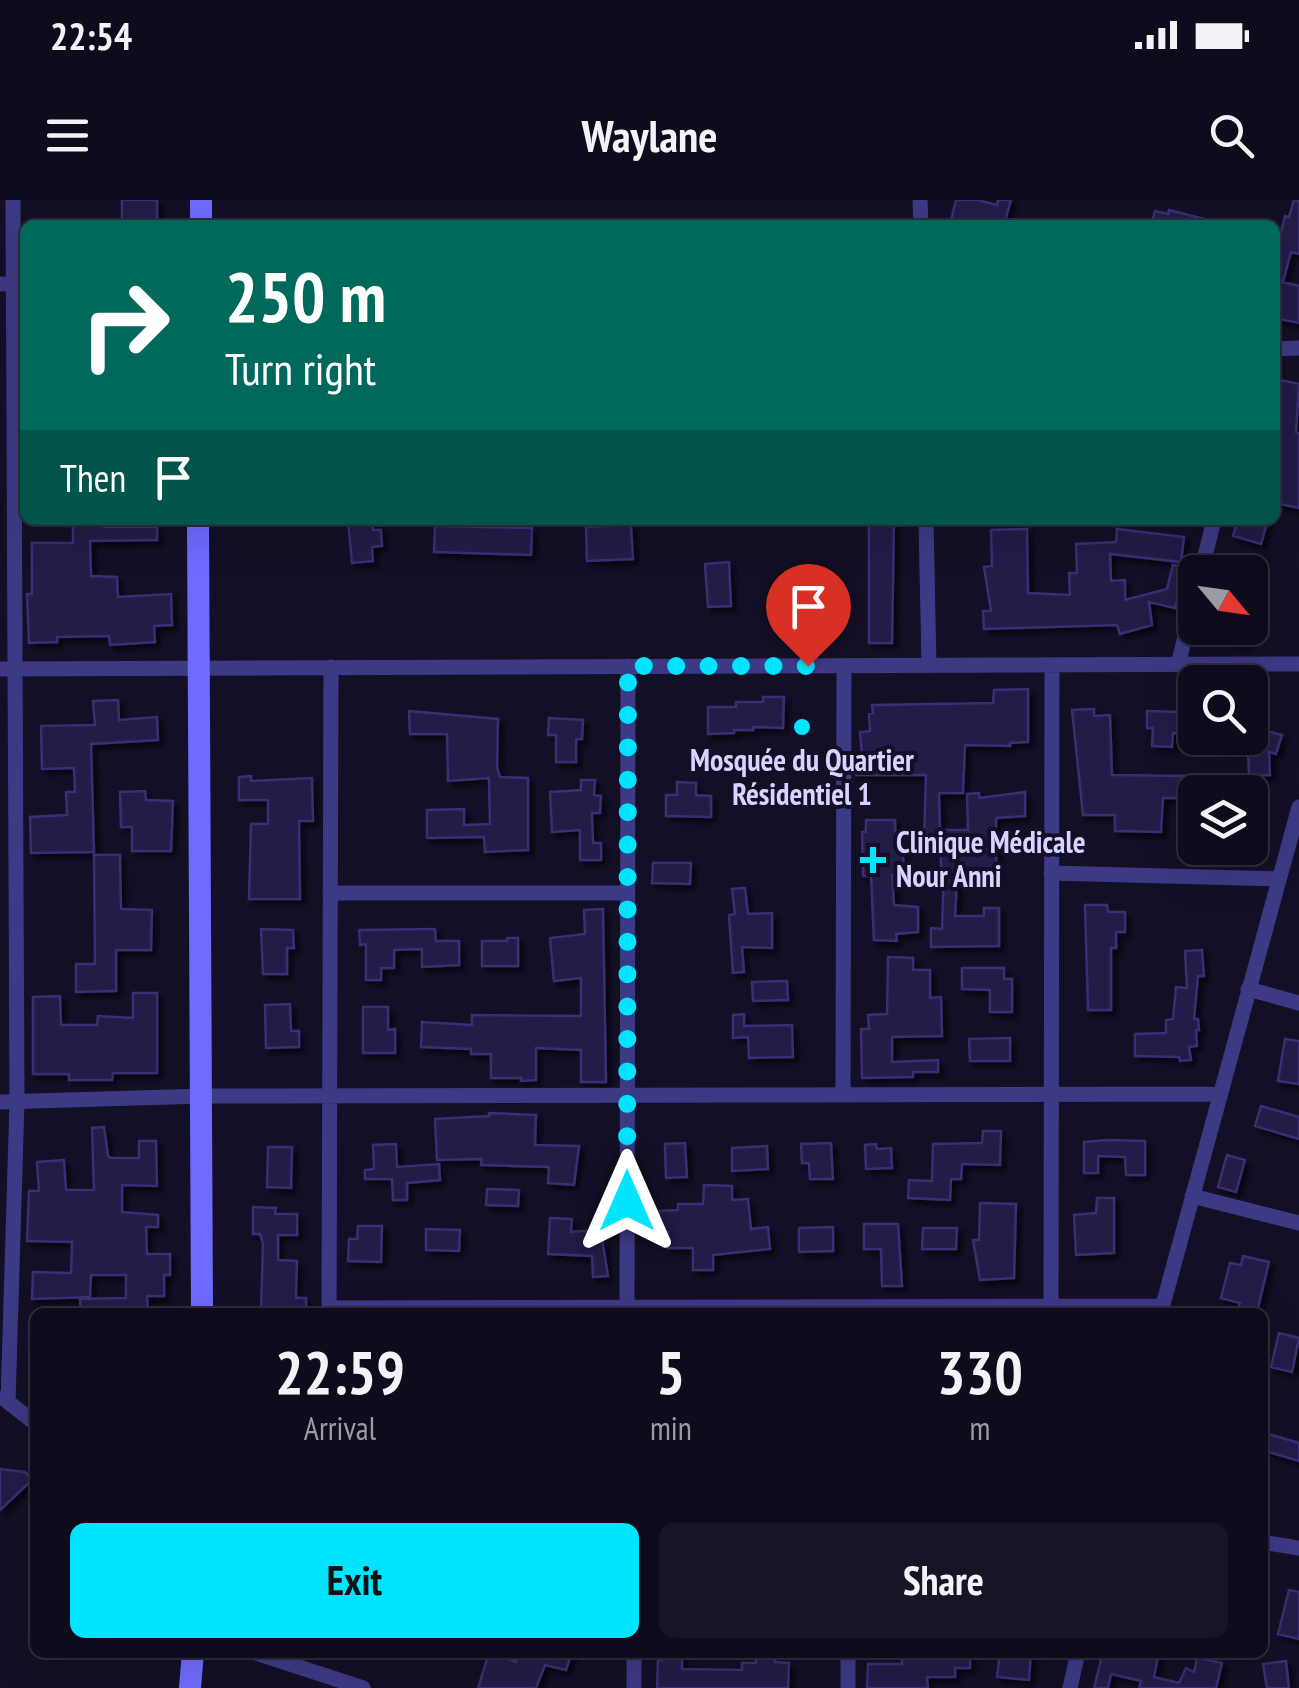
<!DOCTYPE html>
<meta charset="utf-8">
<style>
body{margin:0;font-family:"PT Sans Narrow",sans-serif;background:#171425;color:#f1f3f6;height:100vh;display:flex;flex-direction:column;font-size:38px;white-space:nowrap}
*{box-sizing:border-box;margin:0}
p{font-size:32px;color:#9b9ba3}
.icon{flex:none;width:55px;height:55px;fill:none;stroke:currentColor;stroke-width:2;stroke-linecap:round;stroke-linejoin:round}
.map{position:relative;flex:1;overflow:hidden}
.details{position:absolute;left:30px;top:1108px;width:1238px;height:350px;display:flex;flex-direction:column;background:#0e0b1c;border-radius:15px;box-shadow:0 10px 40px #0002,0 0 0 2px #2e2b3b}
.details>*{flex:none}
.banner{position:absolute;left:20px;top:20px;width:1260px;height:305px;border-radius:15px;box-shadow:0 10px 40px #0002,0 0 0 2px #2e2b3b;background:#00695c;color:#fff;overflow:hidden}
.needle{width:65px;rotate:119deg}
.controls{position:absolute;left:1178px;top:355px;display:grid;gap:20px}
.controls a{display:grid;place-items:center;width:90px;height:90px;border-radius:15px;background:#0e0b1c;box-shadow:0 10px 40px #0002,0 0 0 2px #2e2b3b;font-size:50px}
.pin{position:absolute;display:grid;place-items:center;width:85px;height:85px;color:#fff;margin:-102px -42px;border-radius:50% 50% 50% 0;rotate:-45deg;box-shadow:0 0 10px #0007}
.pin .icon{rotate:45deg}
.me{position:absolute;width:110px;margin:-55px;rotate:0deg;stroke-linejoin:round;filter:drop-shadow(0 0 8px #0008)}
.turn{display:flex;align-items:center;gap:35px;height:210px;padding:0 40px;font-size:45px}
.turn .icon{width:130px;height:130px;stroke-width:2.5}
.turn b{display:block;font-size:70px;line-height:85px}
.then{display:flex;align-items:center;height:95px;padding:0 40px;background:#0003;gap:20px;font-size:38px}
.eta{display:flex;justify-content:space-evenly;align-items:center;height:170px;text-align:center}
.eta b{font-size:60px;font-weight:700;line-height:70px}
.button{display:flex;gap:20px;margin-top:auto;padding:20px 40px}
.button a{flex:1;height:115px;border-radius:15px;background:#00e5ff;color:#111;font-size:40px;font-weight:700;line-height:115px;text-align:center}
.button a+a{background:#171425;color:#f1f3f6}
.status{display:flex;justify-content:space-between;align-items:center;height:70px;padding:0 50px;background:#0e0b1c;direction:ltr}
.status svg{height:28px;fill:currentColor}
header{display:flex;justify-content:space-between;align-items:center;height:130px;padding:0 40px;background:#0e0b1c;font-size:45px;font-weight:700}
.map>svg:first-child{display:block}
.building{fill:#241b47;stroke:#3b2d73;stroke-width:2.5;filter:url(#shadow)}
.lines{fill:none;stroke-linecap:round;stroke-linejoin:round}
.street{stroke:#3d3a85;stroke-width:15}
.secondary{stroke:#6f6bff;stroke-width:22}
.route{stroke:#00e5ff;stroke-width:18;stroke-dasharray:0 32.4}
.poi-dot{fill:#00e5ff;stroke:#130f26;stroke-width:4}
.labels{text-anchor:middle;stroke-width:8;stroke-linejoin:round;paint-order:stroke}
.poi-label{font-size:30px;font-weight:bold;fill:#d9d4ff;stroke:#130f26}
</style>
<div class="status"><b>22:54</b><svg viewBox="0 0 49 12"><path d="M0 12V9h3v3zM5 12V6h3v6zM10 12V3h3v9zM15 12V0h3v12zM26 1h20v11H26zM47 4h2v5h-2z"/></svg></div>
<header><svg class="icon" aria-label="menu" viewBox="0 0 24 24"><path d="M4 6h16M4 12h16M4 18h16"/></svg>Waylane<svg class="icon" aria-label="search" viewBox="0 0 24 24"><circle cx="10" cy="10" r="6"/><path d="M15 15l6 6"/></svg></header>
<div class="map">
<svg width="1299" height="1488" viewBox="0 0 1299 1488">
<defs>
<filter id="shadow"><feDropShadow dx="4.5" dy="4.5" stdDeviation="2.5" flood-color="#0009"/></filter>
</defs>
<rect width="100%" height="100%" fill="#130f26"/>
<path class="building" d="M122,0H157V25H122Z
M956,0H977L997,5L998,0H1011L1004,25H950Z
M1294,0H1299V54L1291,52L1283,82L1299,86V123L1275,118V56L1285,16L1289,17Z
M1169,10L1212,21V25H1151L1155,11L1168,14Z
M1281,180L1299,184L1296,232L1299,233V308L1275,303V207Z
M73,320H104V327H157V340L90,341L91,376L117,377L118,397L171,394L172,425L154,426L155,442L110,445L109,436L57,437V442L29,443L27,394H32V343H73Z
M348,320H372L373,330H381L382,346L372,347L373,361L352,363Z
M869,320H894L892,443H869Z
M1238,320H1268L1261,344L1233,336Z
M631,325L633,359L587,361L586,327Z
M435,326L532,328L531,355L434,352Z
M1027,329L1028,393L1070,395L1069,373H1077L1076,344L1116,342L1117,329L1184,337L1181,362L1110,354L1111,381L1125,380V400L1167,389L1173,365L1180,366L1178,386L1181,385L1175,408L1149,402L1152,425L1120,434L1117,425L984,429L983,411H991L984,367L992,366L991,330Z
M729,362L731,406L708,407L705,364Z
M1199,428H1252L1247,445L1198,432Z
M1028,489V542L1010,543V546L965,545L963,593H939L940,630H968L967,594L979,593V598L1025,592V616L996,618V681H957L955,716H984V708H999V746L931,747V728L942,729L944,671L941,670V642H924L926,575H856L855,555H862L860,532L870,531L869,514L873,513L872,505L993,503L994,490Z
M763,497H784L783,528L753,527V530H734V533L708,534V507H736V502H763Z
M118,500L119,520L157,517L158,540L91,544L94,652L31,653L30,617L67,615L66,592H75L74,568L42,569L41,526L95,525L93,501Z
M1094,509V516L1110,515L1112,575L1190,576V580L1214,582L1258,579L1259,592H1189V598H1163L1161,632L1115,631V615H1083L1072,510Z
M409,511L498,519L497,567L500,577L528,578V650L485,652L484,637L427,638V610L464,609V625L490,624L489,578L448,581L447,534H410Z
M1147,511L1179,512V534L1173,533L1172,547L1152,546L1153,528H1147Z
M549,518L583,520L582,539H576V562H556V535H548Z
M1250,527L1282,535L1276,554L1269,552L1270,575L1249,576L1248,548L1224,550L1223,538H1250Z
M251,576V581L312,578L313,621H299L300,699H249L251,624H268V600H239V577Z
M581,580H595L594,595L601,596L600,613H592L593,643H601V660H580V630L552,632L550,592L581,590Z
M677,582L696,583V595L711,596V617L666,616V595H677Z
M145,591L146,600L173,601L171,651H132V627H121L120,592Z
M866,620H895L896,648L901,647L906,675H892L894,705L918,707V732L896,734L897,741L874,740L871,676H863L862,632H866Z
M94,655H120L121,709L152,710L151,750H116V791L76,792V764H95Z
M653,663H691L690,684L652,683Z
M745,688L748,714L772,713V748L742,747L744,772L733,773L729,715L735,714L732,689Z
M1085,705H1107L1108,712H1125V732H1116V748H1111V810H1088Z
M603,709L606,882H581V850L536,848V880L521,881V878H491V854H471V849L421,847L422,822L472,825V815L581,816V778L554,781L550,738L585,734L584,710Z
M261,729L293,730L294,748H287V774H263Z
M435,729L436,741H459V765L422,767V749L394,750V768H381V780H366V744L360,745L359,730Z
M507,738H518V766H482V741H507Z
M1202,750L1204,776H1198L1194,819H1198L1199,830H1196L1197,846L1189,847L1191,860L1180,861L1179,857L1135,856V834L1166,833V820L1173,819L1176,787L1187,788L1185,751Z
M888,757L913,758V770H930V798L941,797L942,836L892,837V862L938,860V872H913V877L862,878L861,829H869L868,815L887,814Z
M962,768H1004V779H1012V812H990V790L962,789Z
M787,781L788,800L753,801L752,782Z
M133,793H157V873H113L112,880H69V874H33V797L60,796L61,825H97L98,816L133,818Z
M290,804L291,831H299V847L266,848L265,805Z
M363,807H388V830L395,829V853H363Z
M744,814V826L792,825L793,857L749,858L748,837L733,838V815Z
M1010,838V861H970L969,839Z
M1285,839L1299,841V884L1278,881Z
M1261,906L1299,917V939L1255,926Z
M489,913L536,915L535,945L579,946L574,985L548,983L549,967L481,965L482,959L437,960L435,919L489,916Z
M104,927L108,956L111,958H139V941H156L157,986L122,985V1012L158,1015V1027H146L147,1054H170V1075H164V1096H147L148,1112H81L80,1099L126,1098V1075H91L90,1097L32,1099L33,1072L71,1073L72,1042L27,1041L29,991H39L37,962L64,960L66,990H94L92,928Z
M983,931H1001L1000,965L962,964L961,979H951L950,1000L908,998L909,980L932,981L933,944L982,943Z
M1107,940L1145,941V975H1126L1125,957L1098,956V973H1084V942Z
M685,943L687,977L666,978L665,944Z
M831,943L833,979H810L809,963H802L801,944Z
M396,944L397,967L439,964L440,980L407,983V1000H393L392,979H365V970L374,969L373,945Z
M876,944L877,949L891,948L892,968L866,969L865,945Z
M767,946L768,969L732,971V948Z
M268,947H292L291,988L267,987Z
M1227,955L1245,960L1236,992L1218,987Z
M704,985L732,986V1000L748,999L751,1029L768,1027L770,1049L713,1055V1070H693V1048H668V1032H660L659,1011L678,1010V1004H703Z
M487,989L519,990L518,1006L486,1005Z
M1097,998H1114V1053L1076,1055L1074,1015L1096,1013Z
M980,1003L1016,1004L1014,1078L980,1080L973,1040H979Z
M253,1007L276,1008L275,1014H297V1035H278V1060L297,1061L296,1098H306V1112H261L263,1043L260,1034H253Z
M550,1018L572,1019L571,1032L594,1030L595,1039H602L608,1076L593,1077L592,1056L548,1054Z
M864,1024H898L902,1086H882L881,1049H864Z
M358,1026H382L381,1062L348,1061L349,1039H357Z
M833,1027V1051L799,1052V1028Z
M923,1028H957L956,1049H922Z
M426,1029L460,1030L459,1051L426,1050Z
M1243,1056L1269,1062L1257,1112H1237L1240,1103L1221,1098L1230,1063L1241,1065Z
M1279,1133L1299,1138L1292,1172L1271,1167Z
M1262,1232L1299,1243V1261L1262,1250Z
M0,1269L25,1272L32,1280L0,1310Z
M1289,1390L1299,1392V1439L1278,1434Z
M515,1452H572L566,1470L545,1465L536,1488H478L489,1453L516,1462L519,1456Z
M661,1452H682V1469L742,1470V1463H756L755,1452H775V1462L789,1463L788,1488H657L658,1460H662Z
M902,1452H970V1468H955V1477H927L928,1488H867L868,1464H902Z
M1000,1452H1031L1029,1480L997,1477Z
M1103,1452L1147,1456L1148,1452H1159L1154,1477L1179,1483L1186,1468L1194,1472L1197,1458L1222,1463L1216,1488H1139L1141,1481L1111,1474L1108,1488H1094Z
M1286,1461L1289,1488H1267L1263,1464Z"/>
<g class="lines">
<path class="street" d="M920,0L921,25
M0,84L25,83
M1275,149L1299,148
M926,320L929,465
M1201,372L1214,320
M1178,465L1195,396
M0,469L1299,464
M1051,673L1278,679
M330,693H628
M1248,789L1299,803
M843,894L844,466
M0,902L203,896L1220,894
M1192,996L1299,1023
M1051,1106L1052,465
M330,1108L1163,1106
M329,1112L331,467
M627,1112L628,466
M1161,1112L1299,607
M3,1198L35,1223
M8,1202L17,902L13,0
M1262,1342L1299,1348
M253,1452L363,1488
M848,1452V1488
M634,1488V1452
M1070,1488L1078,1452"/>
<path class="secondary" d="M201,25V0
M198,320L202,1112
M190,1488L193,1452"/>
</g>
<g class="lines">
<path class="route" d="M627,1001L628,466H808"/>
</g>
<g class="poi-dot">
<circle cx="802" cy="527" r="10"/>
<path d="M868 645h10v10h10v10h-10v10h-10v-10h-10v-10h10z"/>
</g>
<g class="labels">
<g class="poi-label">
<text x="802" y="571">Mosquée du Quartier<tspan x="802" dy="34">Résidentiel 1</tspan></text>
<text x="896" y="653" text-anchor="start">Clinique Médicale<tspan x="896" dy="34">Nour Anni</tspan></text>
</g>
</g>
</svg>
<div class="controls">
<a><svg class="needle" viewBox="-14 -14 28 28"><path d="M0-13l5 13h-10z" fill="#e53935"/><path d="M0 13l5-13h-10z" fill="#9b9ba3"/></svg></a>
<a><svg class="icon" aria-label="search" viewBox="0 0 24 24"><circle cx="10" cy="10" r="6"/><path d="M15 15l6 6"/></svg></a>
<a><svg class="icon" aria-label="layers" viewBox="0 0 24 24"><path d="M12 4l9 5-9 5-9-5zM3 14l9 5 9-5"/></svg></a>
</div>
<div class="pin" style="left:808px;top:466px;background:#d93025"><svg class="icon" aria-label="arrive" viewBox="0 0 24 24"><path d="M6 21V4h12l-3 4 3 4H6"/></svg></div>
<svg class="me" style="left:627px;top:1001px" viewBox="-20 -20 40 40"><path d="M0-17L14 15 0 8-14 15z" fill="#00e5ff" stroke="#fff" stroke-width="4"/></svg>
<div class="banner">
<div class="turn"><svg class="icon" aria-label="right" viewBox="0 0 24 24"><path d="M7 20v-9h11M14 6l5 5-5 5"/></svg><div><b>250 m</b>Turn right</div></div>
<div class="then">Then<svg class="icon" aria-label="arrive" viewBox="0 0 24 24"><path d="M6 21V4h12l-3 4 3 4H6"/></svg></div>
</div>
<section class="details">
<div class="eta">
<div><b>22:59</b><p>Arrival</p></div>
<div><b>5</b><p>min</p></div>
<div><b>330</b><p>m</p></div>
</div>
<div class="button"><a>Exit</a><a>Share</a></div>
</section>
</div>
